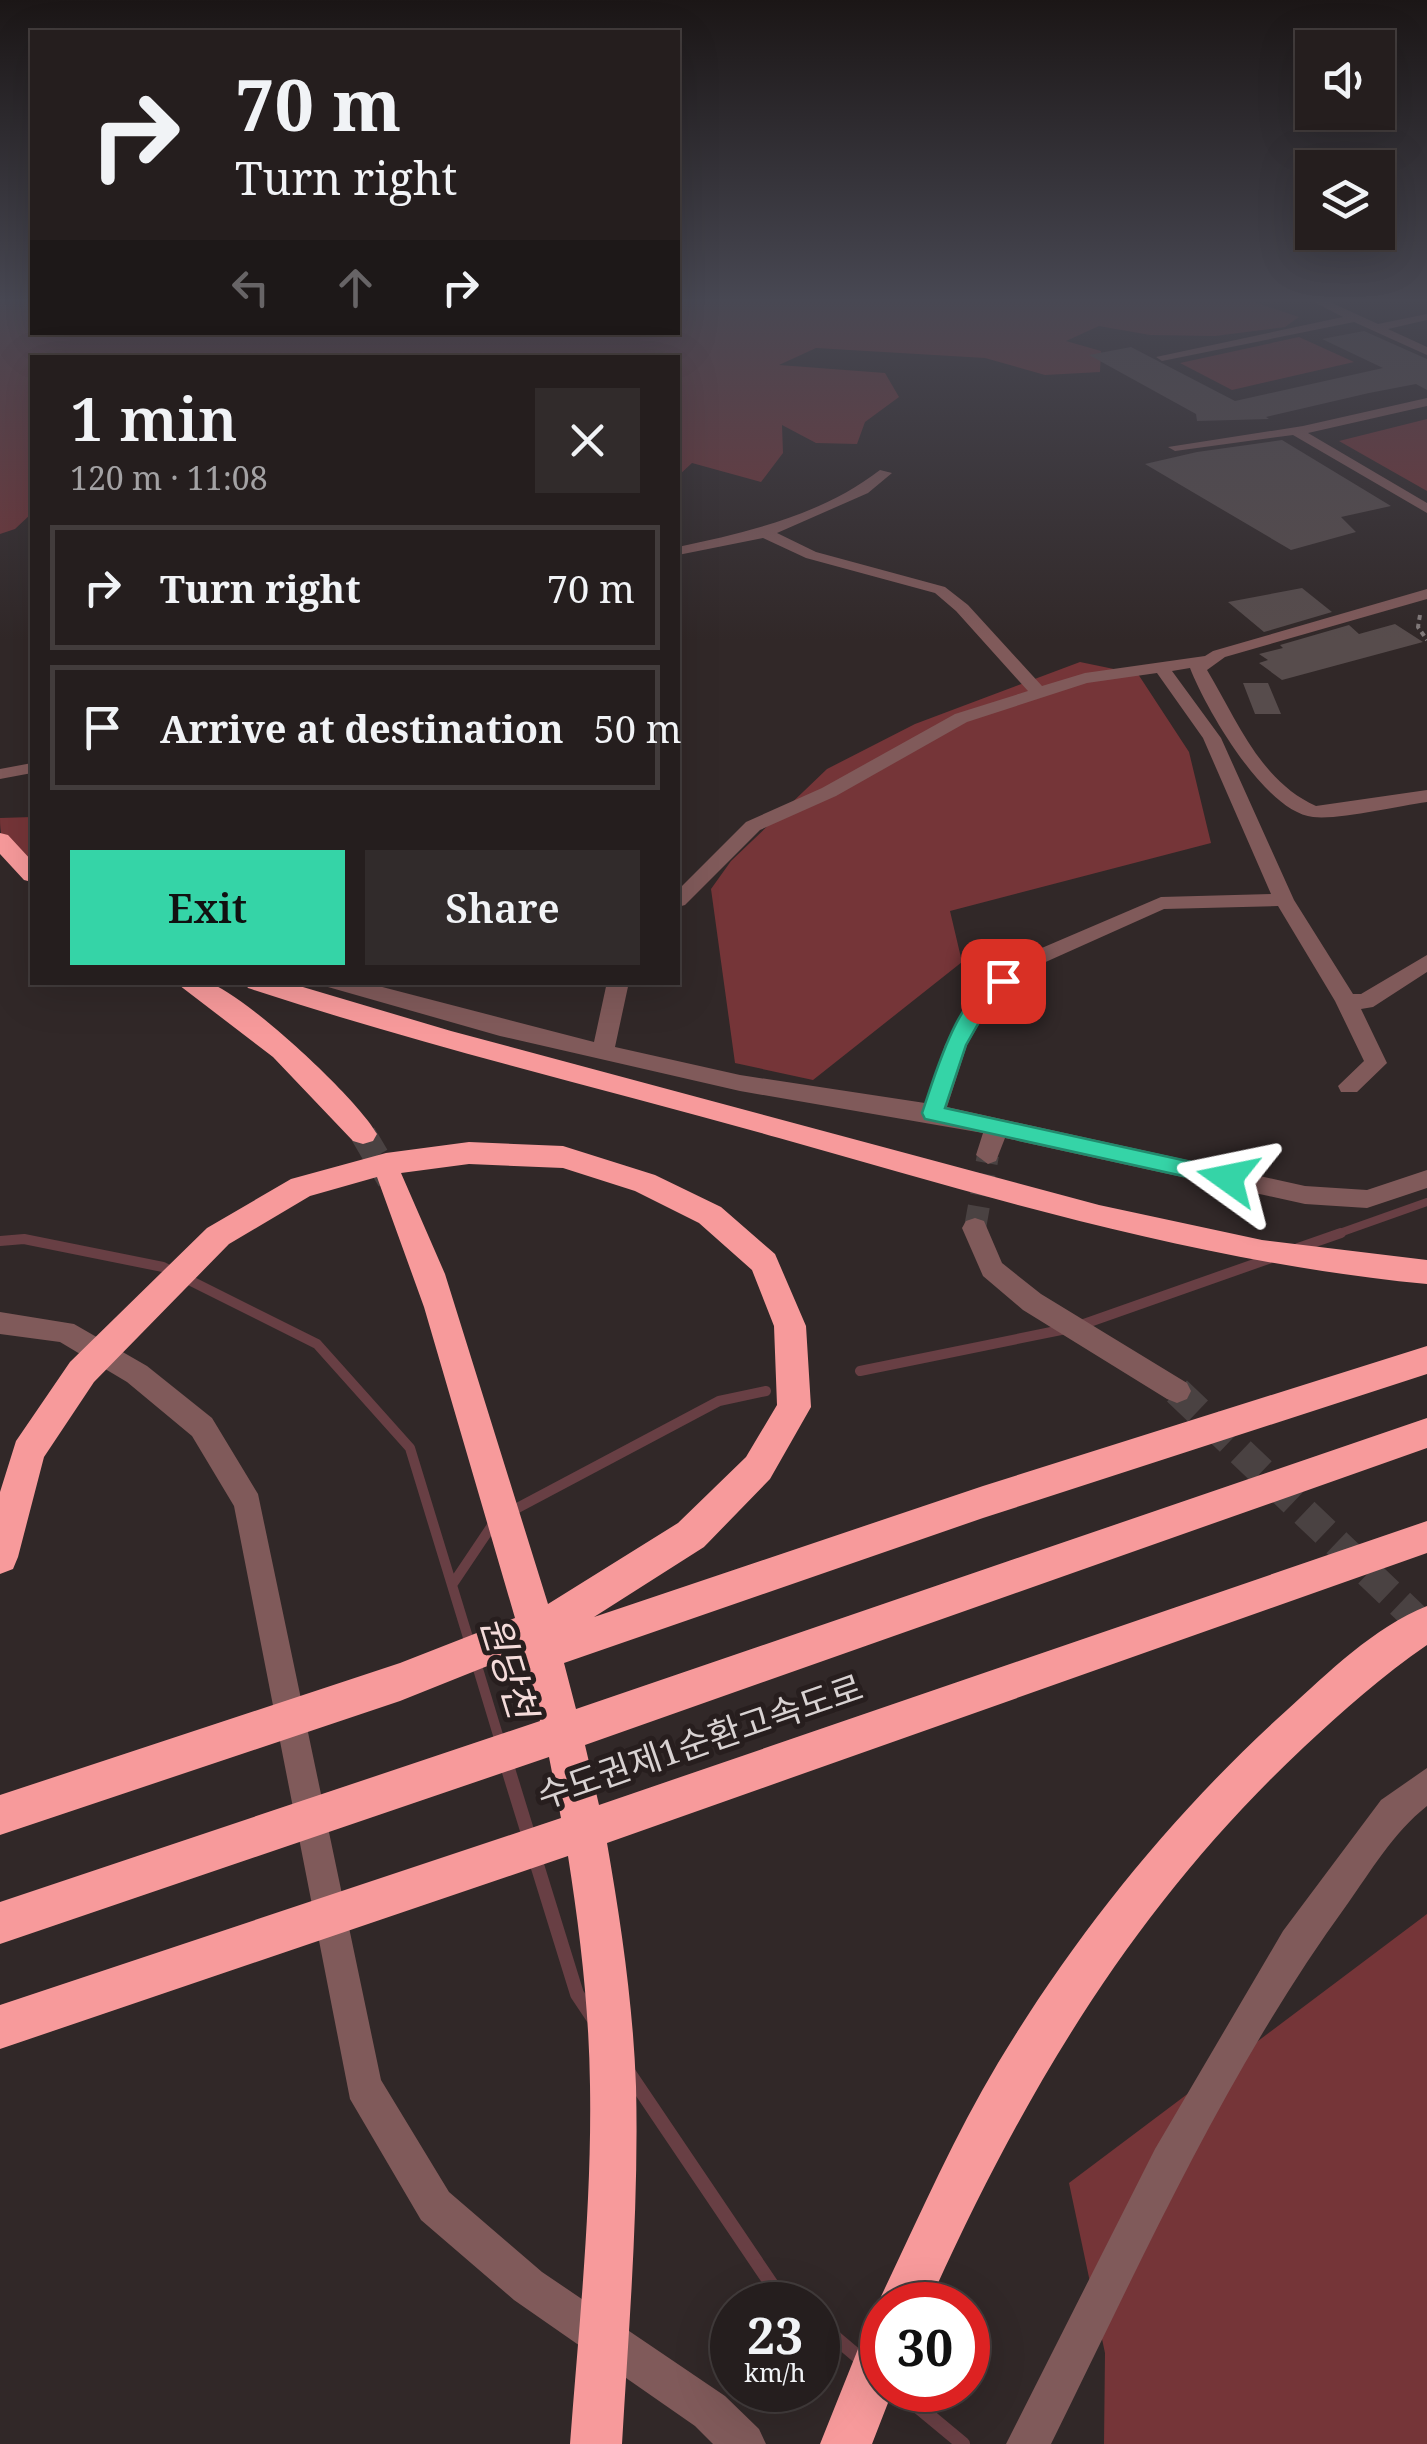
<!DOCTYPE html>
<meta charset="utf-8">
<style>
body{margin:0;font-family:"Noto Serif","Noto Sans KR",serif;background:#312b2b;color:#f1f3f6;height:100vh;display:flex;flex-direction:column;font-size:38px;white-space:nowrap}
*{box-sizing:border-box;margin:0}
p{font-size:32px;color:#a3a2a4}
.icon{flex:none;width:55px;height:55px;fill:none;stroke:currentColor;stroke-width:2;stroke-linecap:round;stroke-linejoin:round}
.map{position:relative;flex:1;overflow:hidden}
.details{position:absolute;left:30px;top:355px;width:650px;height:630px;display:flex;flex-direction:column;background:#251e1e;border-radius:0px;box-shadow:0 10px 40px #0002,0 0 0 2px #423c3c}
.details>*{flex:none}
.banner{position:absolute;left:30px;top:30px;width:650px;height:305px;border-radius:0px;box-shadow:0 10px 40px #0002,0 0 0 2px #423c3c;background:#251e1e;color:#f1f3f6;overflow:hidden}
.tools{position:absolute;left:1295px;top:30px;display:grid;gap:20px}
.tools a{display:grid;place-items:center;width:100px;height:100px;border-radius:0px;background:#251e1e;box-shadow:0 10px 40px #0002,0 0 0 2px #423c3c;font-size:50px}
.speed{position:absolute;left:710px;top:2282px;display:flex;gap:20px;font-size:50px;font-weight:700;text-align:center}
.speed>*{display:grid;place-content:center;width:130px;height:130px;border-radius:50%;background:#251e1e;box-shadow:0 10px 40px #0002,0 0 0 2px #423c3c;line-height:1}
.speed small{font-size:25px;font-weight:400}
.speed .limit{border:15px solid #d22;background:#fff;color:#111}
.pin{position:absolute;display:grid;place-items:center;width:85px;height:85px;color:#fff;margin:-42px;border-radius:20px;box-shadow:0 5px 15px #0006}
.me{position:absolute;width:110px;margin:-55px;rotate:282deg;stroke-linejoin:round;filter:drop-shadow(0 0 8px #0008)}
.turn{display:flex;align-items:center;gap:35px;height:210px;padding:0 40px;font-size:45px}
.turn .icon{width:130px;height:130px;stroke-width:2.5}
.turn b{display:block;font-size:70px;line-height:85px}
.lanes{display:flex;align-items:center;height:95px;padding:0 40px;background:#0003;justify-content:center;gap:50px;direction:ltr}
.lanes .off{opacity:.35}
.round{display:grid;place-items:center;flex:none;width:105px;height:105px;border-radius:0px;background:#312b2b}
.head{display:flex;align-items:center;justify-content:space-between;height:170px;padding:0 40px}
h1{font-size:60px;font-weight:600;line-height:75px}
.button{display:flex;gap:20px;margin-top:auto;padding:20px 40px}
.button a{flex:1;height:115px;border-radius:0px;background:#35d4a7;color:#111;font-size:40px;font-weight:600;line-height:115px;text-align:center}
.button a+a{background:#312b2b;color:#f1f3f6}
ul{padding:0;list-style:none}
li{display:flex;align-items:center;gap:30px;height:125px;margin:0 20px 15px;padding:0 20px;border:5px solid #423c3c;border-radius:0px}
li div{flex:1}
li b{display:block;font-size:38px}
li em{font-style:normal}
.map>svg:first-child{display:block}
.green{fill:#753538}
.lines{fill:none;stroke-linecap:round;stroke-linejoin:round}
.stream-far2{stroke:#683f44;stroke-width:8}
.stream-far1{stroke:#683f44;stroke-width:10}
.stream{stroke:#683f44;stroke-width:14}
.building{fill:#574c4c}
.minor-tunnel-far1{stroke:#4a4242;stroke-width:22;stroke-dasharray:22 11;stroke-linecap:butt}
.minor-tunnel{stroke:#4a4242;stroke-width:29;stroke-dasharray:29 15;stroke-linecap:butt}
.highway-tunnel{stroke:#4a4242;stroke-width:26;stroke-dasharray:26 14;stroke-linecap:butt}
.path{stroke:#827a7a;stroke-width:4;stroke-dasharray:5 4;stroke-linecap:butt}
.minor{fill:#805a5a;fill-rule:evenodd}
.highway{fill:#f79a9b;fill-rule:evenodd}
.route{fill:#35d4a7;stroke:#228a6d;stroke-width:2.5}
.labels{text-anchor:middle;stroke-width:10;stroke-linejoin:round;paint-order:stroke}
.near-street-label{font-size:35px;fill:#d8d2d2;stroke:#271e1e}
.near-water-label{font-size:38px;font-style:italic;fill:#f4dbda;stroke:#271e1e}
</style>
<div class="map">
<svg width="1427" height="2444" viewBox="0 0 1427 2444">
<rect width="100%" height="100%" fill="#312828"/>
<path class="green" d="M0,298H32V332H678V298H1242L1299,317L1285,327L1215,336L1150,335L1099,326L1066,341L1101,351L1100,372L1045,375L985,358L816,348L779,365L885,373L899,397L865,422L857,444L816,443L782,425L783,453L761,482L692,463L678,476V358H32V513L15,529L0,534Z
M1299,337L1354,362L1232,390L1180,363Z
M1427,419V491L1339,441Z
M1080,662L1138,674L1189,752L1211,843L950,911L962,962L813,1080L735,1063L711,889L731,861L827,769L915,724Z
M32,817V867C8,853 0,847 0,818Z
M1427,1914V2444H1104L1105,2353L1069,2183Z"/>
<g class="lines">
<path class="stream-far2" d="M1334,1235L1427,1202"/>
<path class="stream-far1" d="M0,1241L24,1239L163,1267L317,1344L410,1448L470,1644
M1298,1248L1341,1233
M1081,1325L1274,1257
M860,1371L1066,1329
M508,1513L719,1401L766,1391
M452,1585L495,1521
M475,1659L501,1745"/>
<path class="stream" d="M505,1759L530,1840
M534,1855L577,1994L593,2018
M629,2073L772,2285L796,2305
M818,2323L882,2377
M898,2390L963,2444"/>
</g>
<path class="building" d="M1364,331L1427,359V390L1416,384L1369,393L1266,417L1269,419L1197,421L1196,414L1089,355L1131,347L1235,401L1383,368L1322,339Z
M1282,440L1391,506L1341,517L1356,532L1291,550L1145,464L1197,452Z
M1302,588L1332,612L1264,632L1228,602Z
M1395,624L1423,642L1282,680L1259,663L1268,660L1259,654L1283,648L1280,645L1349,625L1359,634Z
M1243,683H1268L1281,714H1255Z"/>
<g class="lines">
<path class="minor-tunnel-far1" d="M975,1228L988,1155"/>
<path class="minor-tunnel" d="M1177,1391L1427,1629"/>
<path class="highway-tunnel" d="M363,1134L390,1180"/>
<path class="path" d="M1420,615L1418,627L1427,640"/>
<path class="minor" d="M1306,298H1321L1378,324L1427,314V320L1388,329L1427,347V355L1354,322L1162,361L1156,357L1343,317Z
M1427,398V406L1308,433L1427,503V513L1293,435L1175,451L1168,447L1303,426Z
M880,470L892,473L868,493L777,533L816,552L945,587L968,605L1042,686L1085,673L1205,656L1213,651L1427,589V599L1225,657L1207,670C1237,720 1260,781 1316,806L1427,790V802C1397,806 1340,820 1313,817C1265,812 1206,709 1190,668L1172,671L1221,738L1294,900L1353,994H1361L1427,955V972L1373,1007L1361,1009L1387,1063L1357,1092H1341L1338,1086L1364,1061L1335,1001L1278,906L1164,909L1030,969L991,1003L967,1045L947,1107L1305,1186L1367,1190L1427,1170V1188L1367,1208L1305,1204L1005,1138L996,1161L988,1164L976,1155L983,1133L740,1091L500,1036L328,987L326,982H363L594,1042L607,982H629L615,1047L740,1075L925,1103L945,1045L975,993L1016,959L1161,897L1271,894L1203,738L1157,673L1087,683L967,722L836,796L760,830L685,905L678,907V890L746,822L822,788L955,714L1028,691L956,611L935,593L806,558L763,538L678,555V547C748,532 822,515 880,470Z
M32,763V773L0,779V769Z
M975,1218L984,1221L1002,1263L1041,1294L1187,1383L1191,1391L1187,1399L1177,1403L1167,1399L1023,1310L983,1276L962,1228L966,1221Z
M0,1312L74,1324L147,1366L212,1418L258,1494L381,2080L449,2192L542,2272L725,2396L759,2429L766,2444H713L695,2426L514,2300L421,2220L350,2099L234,1506L192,1436L127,1382L60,1342L0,1334Z
M1427,1768V1806C1393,1833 1371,1871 1346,1906C1226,2071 1141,2262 1051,2444H1006L1155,2149L1283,1931L1381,1800Z"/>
<path class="highway" d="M0,833L8,835L32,861V882L24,880L0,854Z
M175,982C185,982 198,980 207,982C244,993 358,1099 377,1134L373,1141L363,1144L353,1141L273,1057Z
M244,982H286L451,1031L1099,1205L1262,1240L1427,1260V1284C1204,1263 994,1199 779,1138C602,1088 423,1046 248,988Z
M469,1142L563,1146L655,1175L721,1207L775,1254L806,1326L811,1407L770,1479L704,1547L594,1617L983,1486L1427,1346V1374L983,1518L564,1663L576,1709L1427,1418V1448L585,1745L599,1805L1427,1521V1553L607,1843C621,1923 633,2004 636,2086C639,2205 629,2325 622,2444H570C579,2325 592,2205 590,2085C589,2008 580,1932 568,1856L0,2049V2005L561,1818L549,1757L0,1944V1902L540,1721L528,1671L514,1666L510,1657L400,1701L0,1835V1795L400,1663L515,1618L424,1307L377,1177L310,1196L229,1244L94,1382L44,1457L18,1557L13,1569L0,1574V1492L16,1441L70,1362L207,1228L291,1179L386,1153ZM469,1164L563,1168L635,1191L699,1223L752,1270L774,1326L777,1405L746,1457L678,1523L548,1604L445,1274L401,1173Z
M1427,1606V1645C1383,1675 1343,1711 1304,1747C1133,1907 1023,2094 928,2305H882V2318L877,2305L885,2288C921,2212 955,2135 998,2063C1077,1932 1173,1813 1287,1710C1328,1673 1374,1627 1427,1606Z
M882,2327V2390H893L872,2444H820L864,2334Z"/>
</g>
<linearGradient id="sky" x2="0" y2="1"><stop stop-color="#1b1616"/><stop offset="0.47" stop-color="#484853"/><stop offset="1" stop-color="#484853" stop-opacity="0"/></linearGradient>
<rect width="1427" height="640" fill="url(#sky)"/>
<path class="route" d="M1003,975L1012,981L990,1003L966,1045L945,1108L1228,1170L1239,1178L1236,1184L1228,1186L925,1119L922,1113C936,1073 958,989 1003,975Z"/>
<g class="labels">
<g class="near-street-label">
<text transform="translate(700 1742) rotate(-19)" y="12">수도권제1순환고속도로</text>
</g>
<g class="near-water-label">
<text transform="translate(508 1667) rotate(73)" y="13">원당천</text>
</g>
</g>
</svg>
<div class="tools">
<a><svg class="icon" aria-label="sound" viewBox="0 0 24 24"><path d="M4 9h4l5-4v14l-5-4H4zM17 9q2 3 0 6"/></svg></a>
<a><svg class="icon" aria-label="layers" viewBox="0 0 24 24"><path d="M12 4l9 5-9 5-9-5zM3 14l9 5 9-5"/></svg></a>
</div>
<div class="speed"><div>23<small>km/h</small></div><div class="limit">30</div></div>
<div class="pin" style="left:1003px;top:981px;background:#d93025"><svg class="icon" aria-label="arrive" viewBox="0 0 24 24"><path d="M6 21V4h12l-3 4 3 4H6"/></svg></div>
<svg class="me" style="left:1228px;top:1178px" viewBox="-20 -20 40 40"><path d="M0-17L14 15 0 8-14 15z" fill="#35d4a7" stroke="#fff" stroke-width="4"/></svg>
<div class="banner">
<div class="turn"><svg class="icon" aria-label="right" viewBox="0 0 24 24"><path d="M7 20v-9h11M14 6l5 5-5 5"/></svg><div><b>70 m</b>Turn right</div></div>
<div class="lanes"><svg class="icon off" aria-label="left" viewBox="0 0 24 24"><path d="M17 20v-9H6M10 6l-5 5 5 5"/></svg><svg class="icon off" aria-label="ahead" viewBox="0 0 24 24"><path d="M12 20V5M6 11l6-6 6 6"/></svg><svg class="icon" aria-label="right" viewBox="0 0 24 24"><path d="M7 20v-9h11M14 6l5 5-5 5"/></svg></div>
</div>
<section class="details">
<div class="head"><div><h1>1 min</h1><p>120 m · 11:08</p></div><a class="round"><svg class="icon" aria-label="close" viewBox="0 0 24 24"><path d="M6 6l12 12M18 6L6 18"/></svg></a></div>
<ul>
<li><svg class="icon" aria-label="right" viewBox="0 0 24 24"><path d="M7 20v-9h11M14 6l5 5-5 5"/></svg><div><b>Turn right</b></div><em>70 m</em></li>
<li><svg class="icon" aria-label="arrive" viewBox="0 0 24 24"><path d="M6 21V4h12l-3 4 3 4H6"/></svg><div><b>Arrive at destination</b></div><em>50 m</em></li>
</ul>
<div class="button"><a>Exit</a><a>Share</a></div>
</section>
</div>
